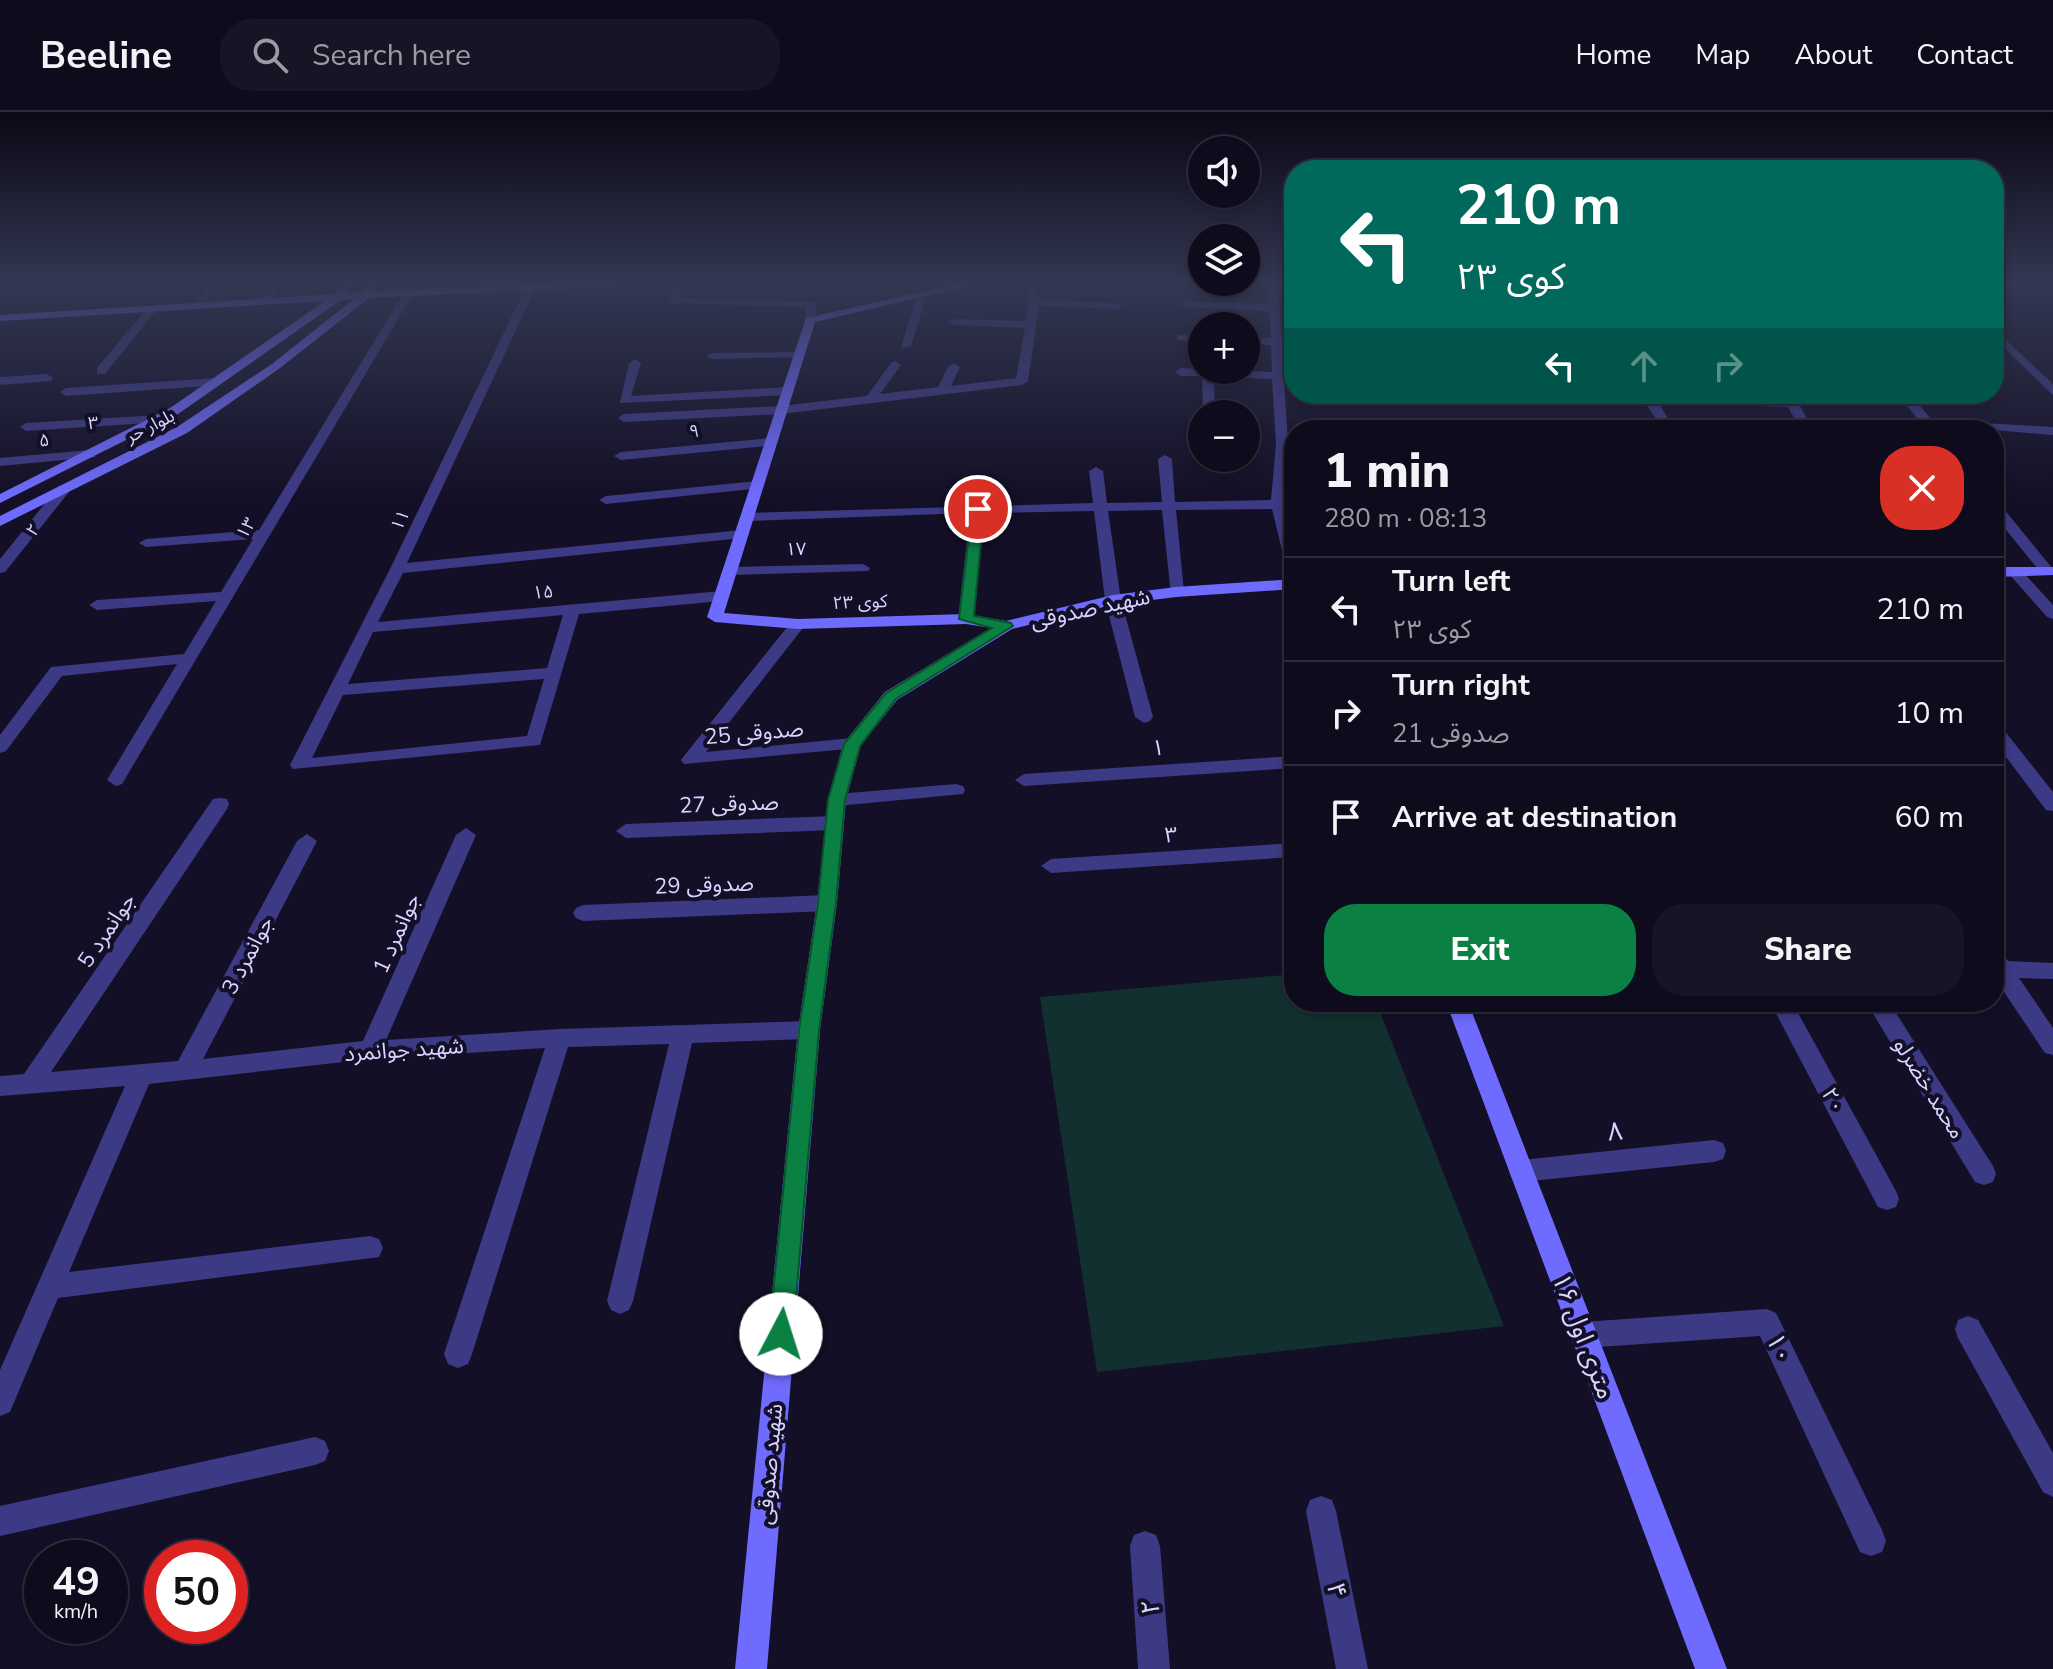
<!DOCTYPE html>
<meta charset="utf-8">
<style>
body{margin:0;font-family:"Nunito Sans","Noto Sans Arabic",sans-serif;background:#171425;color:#f1f3f6;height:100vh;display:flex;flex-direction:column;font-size:30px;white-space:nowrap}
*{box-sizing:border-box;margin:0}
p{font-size:26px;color:#9b9ba3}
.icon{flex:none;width:44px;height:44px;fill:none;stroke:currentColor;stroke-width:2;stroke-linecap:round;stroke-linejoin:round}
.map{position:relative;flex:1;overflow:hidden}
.side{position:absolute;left:1284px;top:308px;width:720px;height:592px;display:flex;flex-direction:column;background:#0e0b1c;border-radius:32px;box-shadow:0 4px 12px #0003,0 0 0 2px #2e2b3b}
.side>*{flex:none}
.top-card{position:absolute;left:1284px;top:48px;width:720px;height:244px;border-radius:32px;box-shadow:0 4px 12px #0003,0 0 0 2px #2e2b3b;background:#00695c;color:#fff;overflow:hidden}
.fabs{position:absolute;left:1188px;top:24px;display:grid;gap:16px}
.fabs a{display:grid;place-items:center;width:72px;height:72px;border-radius:50%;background:#0e0b1c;box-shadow:0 4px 12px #0003,0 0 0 2px #2e2b3b;font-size:40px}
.speed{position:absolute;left:24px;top:1428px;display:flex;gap:16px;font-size:40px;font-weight:700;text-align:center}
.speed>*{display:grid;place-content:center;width:104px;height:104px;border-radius:50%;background:#0e0b1c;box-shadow:0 4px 12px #0003,0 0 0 2px #2e2b3b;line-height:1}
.speed small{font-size:20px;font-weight:400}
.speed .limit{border:12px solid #d22;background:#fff;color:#111}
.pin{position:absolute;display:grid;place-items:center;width:68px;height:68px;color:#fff;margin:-34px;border:4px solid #fff;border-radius:50%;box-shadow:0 2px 8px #0007}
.me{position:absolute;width:88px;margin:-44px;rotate:5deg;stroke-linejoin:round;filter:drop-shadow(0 0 6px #0008)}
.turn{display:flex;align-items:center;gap:28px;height:168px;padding:0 40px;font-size:36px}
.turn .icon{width:104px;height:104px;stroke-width:2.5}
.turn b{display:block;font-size:56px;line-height:68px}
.lanes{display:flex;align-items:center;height:76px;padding:0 40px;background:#0003;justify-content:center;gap:40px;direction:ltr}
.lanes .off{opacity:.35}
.round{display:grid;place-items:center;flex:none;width:84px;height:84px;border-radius:32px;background:#171425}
.overview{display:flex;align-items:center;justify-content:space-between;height:136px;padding:0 40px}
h1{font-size:48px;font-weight:800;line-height:60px}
.action{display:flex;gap:16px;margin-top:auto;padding:16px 40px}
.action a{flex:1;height:92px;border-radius:32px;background:#0b8043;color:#fff;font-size:32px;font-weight:800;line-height:92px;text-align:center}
.action a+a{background:#171425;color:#f1f3f6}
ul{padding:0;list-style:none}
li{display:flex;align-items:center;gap:24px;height:104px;padding:0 40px;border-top:2px solid #2e2b3b}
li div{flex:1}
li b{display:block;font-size:30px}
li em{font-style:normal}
header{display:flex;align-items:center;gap:48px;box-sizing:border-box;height:112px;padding:0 40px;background:#0e0b1c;border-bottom:2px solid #2e2b3b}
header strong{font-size:38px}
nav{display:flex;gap:44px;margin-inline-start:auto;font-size:28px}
.search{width:560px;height:72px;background:#171425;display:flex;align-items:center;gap:20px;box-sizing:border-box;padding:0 28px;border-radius:32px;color:#9b9ba3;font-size:30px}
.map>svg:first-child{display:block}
.green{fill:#12302f}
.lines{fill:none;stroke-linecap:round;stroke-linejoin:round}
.street{fill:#3d3a85;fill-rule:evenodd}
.secondary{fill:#6f6bff;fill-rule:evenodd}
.route{fill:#0b8043;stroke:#07532c;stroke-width:2}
.labels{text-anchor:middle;stroke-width:8;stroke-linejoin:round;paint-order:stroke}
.far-street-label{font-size:18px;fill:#d9d4ff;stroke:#130f26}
.street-label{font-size:22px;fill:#d9d4ff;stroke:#130f26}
.near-street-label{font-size:26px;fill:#d9d4ff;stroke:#130f26}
</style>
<header>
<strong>Beeline</strong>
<div class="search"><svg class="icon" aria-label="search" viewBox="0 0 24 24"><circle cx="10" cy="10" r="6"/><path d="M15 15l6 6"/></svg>Search here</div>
<nav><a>Home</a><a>Map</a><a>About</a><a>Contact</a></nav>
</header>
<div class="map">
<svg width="2053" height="1557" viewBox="0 0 2053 1557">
<rect width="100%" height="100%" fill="#130f26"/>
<path class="green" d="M1294,862V890H1376L1504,1214L1097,1260L1040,885Z"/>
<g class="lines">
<path class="street" d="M275,168H286L267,192H259L258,190Z
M674,168H684L678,186L816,190V208L806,210V195L668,191Z
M1025,168H1035L1039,188L1118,191L1123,194L1118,197L1039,194L1028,269L1022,273L781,302L624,310L618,306L624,302L781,294L867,284L891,251L895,249L901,253L880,282L938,275L948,255L954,251L960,255L951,274L1016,266L1025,216L955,213L949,210L955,207L1026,209L1029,191Z
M1268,168H1278L1284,260H1294V268L1284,267L1288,332L1285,388H1294V396H1286L1294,429V463L1287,459L1272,397L1176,398L1184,480L1176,485L1171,483L1162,398L1108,399L1121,488L1153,605L1150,609L1144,611L1135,605L1105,488L1094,399L985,401L974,507L966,512L958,507L970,401L747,409L740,405L747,401L1093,391L1089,359L1096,355L1103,359L1107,391L1162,390L1158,347L1165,343L1172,347L1175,390L1271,388L1276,332L1272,267L1214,265L1215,302H1203L1202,264H1181L1175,260L1181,256L1272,260L1271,233L1246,232V226H1271L1269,199L1185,195L1180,192L1185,189L1269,192Z
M208,174L217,176L202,196H194L193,194Z
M530,174L535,177L407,451L742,418L749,422L742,426L403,461L378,510L722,479L730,484L722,489L579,502L540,633L293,657L290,653L390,457L525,177ZM563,503L547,556L348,572L373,520ZM544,567L527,624L312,646L343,583Z
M408,179L413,182L122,672L116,674L107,668L177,552L62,564L6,639L0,641V623L51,555L184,542L216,489L97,498L89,493L97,488L221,480L253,427L146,435L139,431L146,427L259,418L403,182Z
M921,183L926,186L911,234L901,236L916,186Z
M148,195L157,197L105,262H97V256Z
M1994,217L2053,272V283L1994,226Z
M1181,223L1202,224V230L1177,228V224Z
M799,240L805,243L803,245L712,247L706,244L712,241Z
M635,247L641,251L631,284L788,275L794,279L788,283L620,291L629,251Z
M47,262L53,266L51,269L0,273V265Z
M216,266L220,267V273L66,284L60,280L66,276Z
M1640,282L1789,287L1796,282H1810L1799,292L1813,318H1801L1788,295L1658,290L1675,318H1663L1645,290L1544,287L1538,283Z
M1898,282H1910L1932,308L2053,315V323L1994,318H1926Z
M160,303L166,307L164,310L26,319L20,315L26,311Z
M771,326L777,330L776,333L621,348L614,344L621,340Z
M90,338L95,339V345L0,354V346Z
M757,369L764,373L762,376L606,392L599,388L606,384Z
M64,373L71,377L69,380L5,460L0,461V447L59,374Z
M1994,390L1999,391L2052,456V462H2042L1994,403Z
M863,452L870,456L868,459L730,463L723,459L730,455Z
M2015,455L2020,457L2053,493V507L2047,505L2010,463L2007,460Z
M798,507L806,512L706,640L852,626L861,632L858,636L684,652L681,648L684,644L792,509Z
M1994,611L2000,613L2053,680V699L2046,698L1994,629Z
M1294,644V656L1024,674L1015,668L1024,662Z
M956,672L963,674L965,678L963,682L837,694L828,688L837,682Z
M220,686L227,687L229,692L227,697L51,960L178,949L297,729L307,722L317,729L203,947L363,929L456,723L466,716L476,723L386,928L560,917L809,909L817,912L820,918L817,924L809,927L692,931L633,1189L629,1198L620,1202L611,1198L607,1189L669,932L568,935L472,1242L468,1252L458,1256L448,1252L444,1242L545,936L370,947L149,972L69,1160L370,1124L379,1127L383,1136L379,1145L58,1186L10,1300L0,1304V1258L125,974L0,984V964L24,962L213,687Z
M835,704L844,711L835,718L626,726L616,719L626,712Z
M1294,731V745L1051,761L1041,754L1051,747Z
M827,783L834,786L837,791L834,796L827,799L583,809L576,806L573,801L576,796L583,793Z
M1994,838L2001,840L2008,849L2053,851V867L2019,866L2053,916V943L2045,941L1994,865Z
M1770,890H1792L1896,1079L1899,1087L1896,1095L1887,1098L1878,1095Z
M1866,890H1889L1993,1054L1996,1062L1993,1070L1984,1073L1975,1070Z
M1714,1028L1723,1031L1726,1039L1723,1047L1714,1050L1521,1070L1512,1067L1509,1059L1512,1051L1521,1048Z
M1767,1197L1776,1201L1882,1418L1886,1429L1882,1440L1871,1444L1860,1440L1760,1224L1583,1236L1573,1233L1570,1223L1573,1213L1583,1210Z
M1968,1204L1978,1208L2053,1341V1385L2043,1380L1958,1226L1955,1217L1958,1208Z
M315,1325L325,1329L329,1339L325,1349L315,1353L0,1424V1394Z
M1321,1384L1332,1388L1336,1399L1368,1557H1336L1306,1399L1310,1388Z
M1145,1419L1156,1423L1160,1434L1170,1557H1138L1130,1434L1134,1423Z"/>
<path class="secondary" d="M345,168H355L346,181L363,180L371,168H381L374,179L616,168H691L686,171L369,186L280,256L187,321L0,414V404L177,315L272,252L354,187L341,188L178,302L0,391V382L170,296L325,189L0,209V203L335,182Z
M974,168H994L815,210L724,501L798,507L966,502L1006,509L1113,483L1176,475L1294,467V477L1176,485L1113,493L1012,517L897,588L861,633L846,688L837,791L820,918L767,1557H735L798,918L817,791L828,688L843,632L885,580L991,516L966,512L798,517L715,510L707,505L806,206Z
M1994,455H2053V463L1994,465Z
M1446,890H1468L1727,1557H1695Z"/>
</g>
<linearGradient id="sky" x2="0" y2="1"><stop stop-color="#0a0815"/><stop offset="0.44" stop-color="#333752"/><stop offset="1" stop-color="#333752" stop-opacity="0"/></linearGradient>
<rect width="2053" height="386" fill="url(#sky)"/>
<path class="route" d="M978,393L984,397L974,504L1011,511L1013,514L896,587L860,634L845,688L836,791L819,918L793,1222L789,1231L781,1234L772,1231L769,1222L799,918L818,791L828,688L844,632L886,581L992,516L959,507L972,397Z"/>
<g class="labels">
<g class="far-street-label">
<text transform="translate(93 311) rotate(-3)" y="6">۳</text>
<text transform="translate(150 314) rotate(-27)" y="6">بلوار حر</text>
<text transform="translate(694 319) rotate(-5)" y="6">۹</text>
<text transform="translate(44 328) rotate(-5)" y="6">۵</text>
<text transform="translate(400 408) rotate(-65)" y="6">۱۱</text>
<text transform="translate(246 416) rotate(-59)" y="6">۱۳</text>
<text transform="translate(33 418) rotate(-52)" y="6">۲</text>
<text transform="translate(796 437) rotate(-1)" y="6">۱۷</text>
<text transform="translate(543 480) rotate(-5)" y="6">۱۵</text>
<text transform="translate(860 490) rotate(-2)" y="6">کوی ۲۳</text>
</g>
<g class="street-label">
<text transform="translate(1090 496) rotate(-12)" y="8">شهید صدوقی</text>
<text transform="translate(754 620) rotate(-5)" y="8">صدوقی 25</text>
<text transform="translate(1158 635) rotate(-4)" y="8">۱</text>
<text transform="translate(729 691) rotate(-2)" y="8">صدوقی 27</text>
<text transform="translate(1171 722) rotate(-4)" y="8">۳</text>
<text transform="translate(704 772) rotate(-2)" y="8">صدوقی 29</text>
<text transform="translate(106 818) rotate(-56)" y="8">جوانمرد 5</text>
<text transform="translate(396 821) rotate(-66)" y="8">جوانمرد 1</text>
<text transform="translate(247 843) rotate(-62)" y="8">جوانمرد 3</text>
<text transform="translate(404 937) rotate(-4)" y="8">شهید جوانمرد</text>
<text transform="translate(1930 976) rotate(58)" y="8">محمد خضرلو</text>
<text transform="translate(1834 988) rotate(62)" y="8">۲۰</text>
<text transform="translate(769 1352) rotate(-85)" y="8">شهید صدوقی</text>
</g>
<g class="near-street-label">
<text transform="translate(1615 1019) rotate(-6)" y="9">۸</text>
<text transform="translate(1584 1224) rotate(69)" y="9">۱۶ متری اول</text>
<text transform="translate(1780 1236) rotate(65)" y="9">۱۰</text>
<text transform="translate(1337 1478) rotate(79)" y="9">۴</text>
<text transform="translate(1150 1495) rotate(-94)" y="9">۲</text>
</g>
</g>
</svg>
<div class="fabs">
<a><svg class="icon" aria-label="sound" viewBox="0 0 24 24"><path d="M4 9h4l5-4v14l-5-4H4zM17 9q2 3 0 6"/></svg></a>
<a><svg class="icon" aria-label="layers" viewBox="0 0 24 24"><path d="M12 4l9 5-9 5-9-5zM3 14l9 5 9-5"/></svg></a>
<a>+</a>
<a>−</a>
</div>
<div class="speed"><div>49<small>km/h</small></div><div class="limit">50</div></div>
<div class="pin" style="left:978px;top:397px;background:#d93025"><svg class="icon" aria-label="arrive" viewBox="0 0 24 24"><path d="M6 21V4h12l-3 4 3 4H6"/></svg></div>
<svg class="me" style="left:781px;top:1222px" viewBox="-20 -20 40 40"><circle r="19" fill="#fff"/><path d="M0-13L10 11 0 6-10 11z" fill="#0b8043"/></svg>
<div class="top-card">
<div class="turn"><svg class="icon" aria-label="left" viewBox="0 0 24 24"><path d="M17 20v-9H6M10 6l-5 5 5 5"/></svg><div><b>210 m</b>کوی ۲۳</div></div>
<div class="lanes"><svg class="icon" aria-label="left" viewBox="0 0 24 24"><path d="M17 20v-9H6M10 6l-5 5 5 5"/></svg><svg class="icon off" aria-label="ahead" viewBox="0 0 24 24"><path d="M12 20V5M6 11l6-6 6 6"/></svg><svg class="icon off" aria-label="right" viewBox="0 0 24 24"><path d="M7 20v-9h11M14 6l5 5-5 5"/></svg></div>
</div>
<section class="side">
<div class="overview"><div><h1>1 min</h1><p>280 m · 08:13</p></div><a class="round" style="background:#d93025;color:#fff"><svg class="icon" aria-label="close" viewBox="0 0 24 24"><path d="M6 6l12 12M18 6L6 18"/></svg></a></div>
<ul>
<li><svg class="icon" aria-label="left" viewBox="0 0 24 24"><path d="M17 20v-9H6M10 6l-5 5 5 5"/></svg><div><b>Turn left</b><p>کوی ۲۳</p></div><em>210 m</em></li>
<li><svg class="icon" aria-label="right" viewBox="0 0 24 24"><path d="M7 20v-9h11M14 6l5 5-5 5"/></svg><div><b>Turn right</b><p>صدوقی 21</p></div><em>10 m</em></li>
<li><svg class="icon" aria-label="arrive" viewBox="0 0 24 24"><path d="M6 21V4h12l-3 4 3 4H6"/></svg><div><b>Arrive at destination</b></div><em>60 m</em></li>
</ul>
<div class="action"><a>Exit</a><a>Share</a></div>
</section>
</div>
